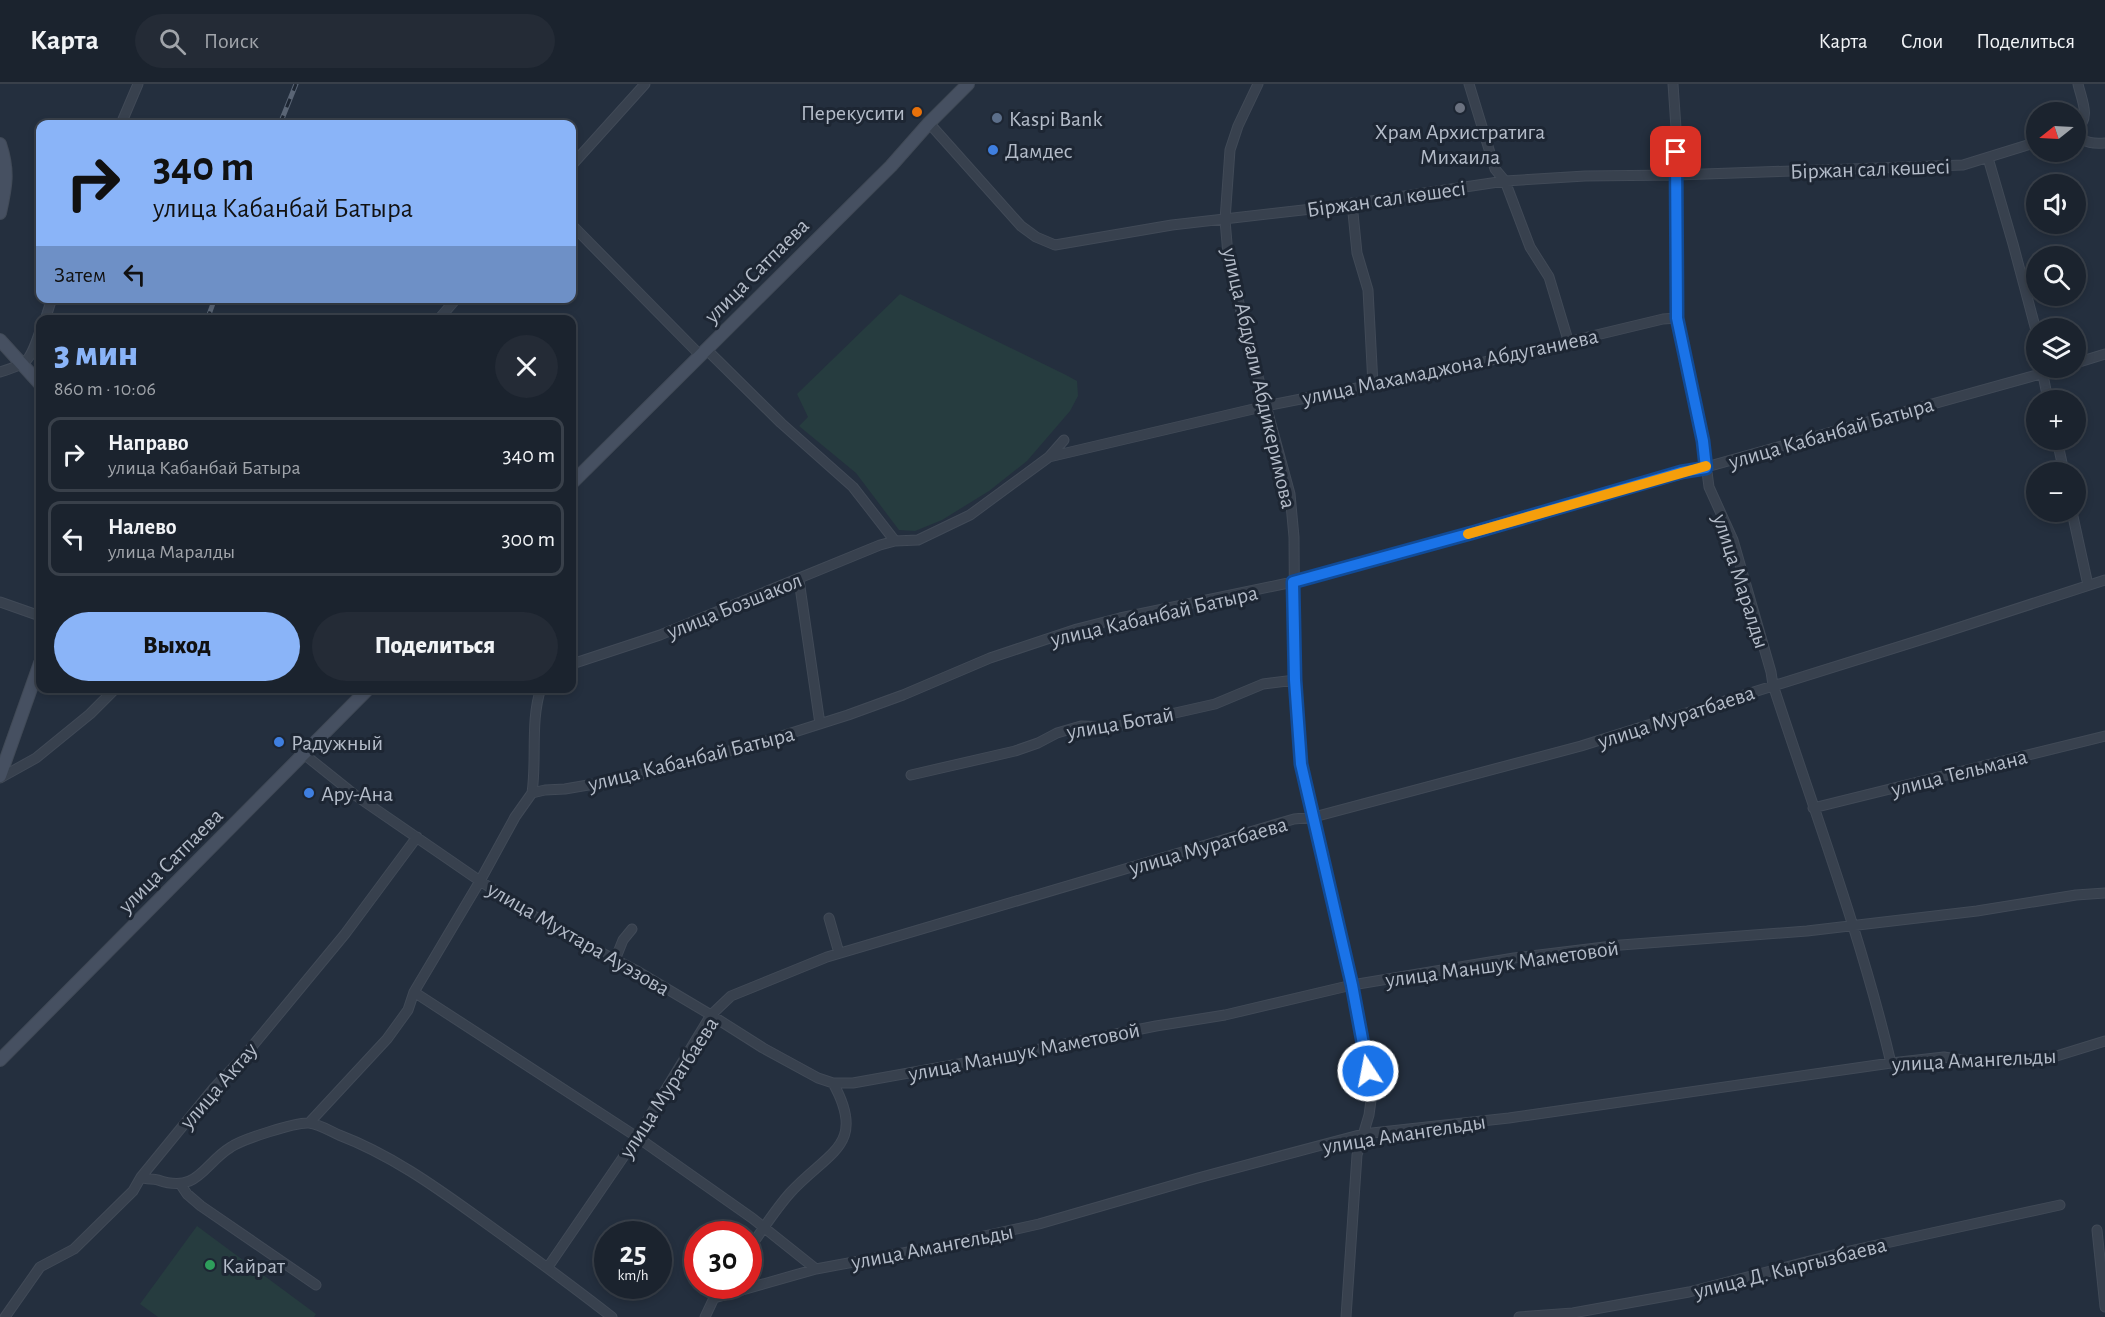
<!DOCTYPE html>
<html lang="ru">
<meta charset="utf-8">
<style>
body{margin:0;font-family:"Alegreya Sans",sans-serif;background:#242b36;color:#f1f3f6;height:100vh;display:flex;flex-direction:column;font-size:22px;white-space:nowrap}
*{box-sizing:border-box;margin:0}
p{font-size:20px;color:#a0a4aa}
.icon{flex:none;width:33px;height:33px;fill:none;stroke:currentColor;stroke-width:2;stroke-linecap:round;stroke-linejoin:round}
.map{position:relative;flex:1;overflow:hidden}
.panel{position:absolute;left:36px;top:231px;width:540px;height:378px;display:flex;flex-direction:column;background:#1b232e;border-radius:12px;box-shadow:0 3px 9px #0003,0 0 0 2px #39404a}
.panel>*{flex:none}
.guide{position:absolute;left:36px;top:36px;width:540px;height:183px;border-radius:12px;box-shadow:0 3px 9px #0003,0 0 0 2px #39404a;background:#8ab4f8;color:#111;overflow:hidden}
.needle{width:39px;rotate:252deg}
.buttons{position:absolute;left:2026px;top:18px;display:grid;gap:12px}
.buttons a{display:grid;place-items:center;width:60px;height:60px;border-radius:50%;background:#1b232e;box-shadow:0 3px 9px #0003,0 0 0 2px #39404a;font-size:30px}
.speed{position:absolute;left:594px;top:1137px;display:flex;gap:12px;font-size:30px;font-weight:700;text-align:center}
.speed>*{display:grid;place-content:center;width:78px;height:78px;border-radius:50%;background:#1b232e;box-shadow:0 3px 9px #0003,0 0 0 2px #39404a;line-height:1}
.speed small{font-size:15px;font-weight:400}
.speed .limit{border:9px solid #d22;background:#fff;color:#111}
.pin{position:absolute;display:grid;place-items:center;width:51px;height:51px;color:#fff;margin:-26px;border-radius:12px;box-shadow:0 3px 9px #0006}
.me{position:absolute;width:66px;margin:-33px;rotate:349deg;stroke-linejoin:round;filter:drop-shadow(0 0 4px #0008)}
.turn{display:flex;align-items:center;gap:21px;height:126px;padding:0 18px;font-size:27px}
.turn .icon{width:78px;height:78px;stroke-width:2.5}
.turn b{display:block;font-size:42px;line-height:51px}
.then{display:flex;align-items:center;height:57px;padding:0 18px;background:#0003;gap:12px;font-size:22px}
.round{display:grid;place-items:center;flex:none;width:63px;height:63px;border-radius:32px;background:#242b36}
.headline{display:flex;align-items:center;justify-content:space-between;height:102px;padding:0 18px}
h1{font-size:36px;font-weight:800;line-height:45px;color:#8ab4f8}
.primary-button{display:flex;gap:12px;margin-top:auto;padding:12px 18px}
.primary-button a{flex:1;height:69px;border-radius:36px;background:#8ab4f8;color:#111;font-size:24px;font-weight:800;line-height:69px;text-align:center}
.primary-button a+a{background:#242b36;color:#f1f3f6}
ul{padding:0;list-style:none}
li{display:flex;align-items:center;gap:18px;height:75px;margin:0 12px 9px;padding:0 6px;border:3px solid #39404a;border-radius:12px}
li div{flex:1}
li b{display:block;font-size:22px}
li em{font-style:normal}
header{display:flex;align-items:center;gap:36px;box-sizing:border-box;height:84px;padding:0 30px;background:#1b232e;border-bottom:2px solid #39404a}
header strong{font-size:28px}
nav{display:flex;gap:33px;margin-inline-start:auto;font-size:21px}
.search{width:420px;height:54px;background:#242b36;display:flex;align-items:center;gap:15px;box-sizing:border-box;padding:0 21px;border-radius:33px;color:#a0a4aa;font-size:22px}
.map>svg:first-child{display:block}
.green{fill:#263c3f}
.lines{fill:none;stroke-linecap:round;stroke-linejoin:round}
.street-casing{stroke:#414a57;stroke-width:11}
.secondary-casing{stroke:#414a57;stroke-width:14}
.street{stroke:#38414e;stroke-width:9}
.secondary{stroke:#465061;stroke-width:12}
.rail-casing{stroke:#5a6575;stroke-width:5}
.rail{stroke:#1d2633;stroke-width:3;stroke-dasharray:9;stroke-linecap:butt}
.route-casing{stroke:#114b97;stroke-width:15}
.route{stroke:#1a73e8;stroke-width:10}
.slow{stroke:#f59e0b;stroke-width:10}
.worship-dot{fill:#6b7280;stroke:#1d2633;stroke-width:2}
.food-dot{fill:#e8710a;stroke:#1d2633;stroke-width:2}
.service-dot{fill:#5c6f8a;stroke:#1d2633;stroke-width:2}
.shop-dot{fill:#3f7fe0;stroke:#1d2633;stroke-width:2}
.leisure-dot{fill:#2e9e5b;stroke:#1d2633;stroke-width:2}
.labels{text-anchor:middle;stroke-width:6;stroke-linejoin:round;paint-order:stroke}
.poi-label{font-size:22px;fill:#b4bcc9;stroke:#1d2633;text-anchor:start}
.street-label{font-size:22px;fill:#b4bcc9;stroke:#1d2633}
</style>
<header>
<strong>Карта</strong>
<div class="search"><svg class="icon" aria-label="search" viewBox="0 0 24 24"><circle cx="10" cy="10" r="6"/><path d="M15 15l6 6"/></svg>Поиск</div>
<nav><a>Карта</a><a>Слои</a><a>Поделиться</a></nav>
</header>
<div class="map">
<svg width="2105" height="1233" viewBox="0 0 2105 1233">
<rect width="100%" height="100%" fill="#242f3e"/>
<path class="green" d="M900,210L1066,291L1077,297L1078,312L1070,327L1027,377L989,407L942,436L915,447L899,446L856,389L799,342L808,333L797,310Z
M197,1142L316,1230L314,1233H158L140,1220Z"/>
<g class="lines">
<g class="street-casing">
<path id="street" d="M1258,0L1238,42L1230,66L1225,136L1228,171L1244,241L1290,410L1294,453L1295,596L1301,680L1352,901L1372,1009L1369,1031L1357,1071L1346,1233
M1469,0L1495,85L1505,97L1530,163L1549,193L1568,256
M1673,0L1676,44L1677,234L1703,357L1709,403L1733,456L1771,588L1773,601C1814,727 1861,851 1891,979
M929,39L1021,142L1036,153L1055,161L1172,141L1338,122L1505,97L1585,92L1676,91L1963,81L2037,58
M121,40L138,0
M2076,44C2092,36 2081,14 2078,0
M2076,51C2086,59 2093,60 2105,59
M1988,74L2013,160L2037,250
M572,81L645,0
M1352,119L1357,169L1368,206L1373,301
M572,141L700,271
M45,236L52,214
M438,236L457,214
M706,265L781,339L853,403L895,457
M2076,279L2105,270
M2042,286L2048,316
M0,288C30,279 30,276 40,247
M2057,356L2064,388
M1049,373L1266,322L1463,283L1663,235L1677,234
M2072,428L2088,501
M799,496L820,640
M0,518L40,532
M572,580L660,551L880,461L895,457L918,456L970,431L1049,373L1064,356
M305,671L355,711L480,797L551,843L637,887L711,931L763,964L818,994L833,999H853L1020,969L1156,942L1225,931L1352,901L1514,874L1621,861L1807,847L1977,827L2076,811L2105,809
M911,691L1015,667L1038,659L1057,649L1081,642L1113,643L1215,620L1263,600L1295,596
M0,694L36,674L90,630L116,604
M532,709C537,675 530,637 541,604
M1813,724L2105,652
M829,834L839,869
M615,876L623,856L632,845
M414,908L637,1053L752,1134L816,1185
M309,1039L387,955L408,926L414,908L480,797L515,733L532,709L545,706L565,705L623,695L763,658L848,631L903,611L990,574L1077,545L1120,534L1293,498L2062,284
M141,1093C147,1096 152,1094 158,1096C198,1110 203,1080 231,1063C243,1055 296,1038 309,1039C319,1040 330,1047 339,1051C389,1070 433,1101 476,1132C522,1165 567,1198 612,1233
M181,1101L187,1110L201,1122L316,1201
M2097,1146L2105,1223
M748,1166C762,1147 774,1127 790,1109C827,1068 868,1062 833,999
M548,1183L637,1053L711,931L731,912L827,873L1294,735L1314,733L1581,662L1933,552L2105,496
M714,1214L816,1185L930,1164L1039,1140L1198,1094L1363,1050L1509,1034L1891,979L1944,973L1975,978L2050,974L2105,957
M5,1233L40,1183L74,1165L133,1107L141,1093L213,1005L245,971L345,850L417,753
M705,1233L714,1214L723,1202
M1519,1233L1573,1229L1689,1208L1845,1168L2060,1121"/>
</g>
<g class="secondary-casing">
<path id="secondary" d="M0,60C9,87 6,102 0,129
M0,256L40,300
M572,399L891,82L929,39L968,0
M0,692L40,579
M0,976L369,604"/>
</g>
<use href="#street" class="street"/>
<use href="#secondary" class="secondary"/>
<g class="rail-casing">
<path id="rail" d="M280,40L296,0
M207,236L215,214"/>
</g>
<use href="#rail" class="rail"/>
</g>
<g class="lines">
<g class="route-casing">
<path id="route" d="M1368,987L1352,901L1301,680L1295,596L1293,498L1475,448L1681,388L1706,384L1703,357L1677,234L1676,68"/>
</g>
<use href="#route" class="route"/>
<path class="slow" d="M1468,450L1706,382"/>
</g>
<circle class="worship-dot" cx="1460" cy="24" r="6"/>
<circle class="food-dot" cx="917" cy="28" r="6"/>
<circle class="service-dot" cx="997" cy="34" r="6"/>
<g class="shop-dot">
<circle cx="993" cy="66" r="6"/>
<circle cx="279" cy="658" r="6"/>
<circle cx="309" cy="709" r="6"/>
</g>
<circle class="leisure-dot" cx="210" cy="1181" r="6"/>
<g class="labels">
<g class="poi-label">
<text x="905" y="36" text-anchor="end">Перекусити</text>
<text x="1009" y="42">Kaspi Bank</text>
<text x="1460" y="55" text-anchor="middle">Храм Архистратига<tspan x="1460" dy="25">Михаила</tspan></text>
<text x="1005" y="74">Дамдес</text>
<text x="291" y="666">Радужный</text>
<text x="321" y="717">Ару-Ана</text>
<text x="222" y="1189">Кайрат</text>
</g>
<g class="street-label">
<text transform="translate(1870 84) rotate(-2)" y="8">Біржан сал көшесі</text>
<text transform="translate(1386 114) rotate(-8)" y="8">Біржан сал көшесі</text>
<text transform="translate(756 186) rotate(-45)" y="8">улица Сатпаева</text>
<text transform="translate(1450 282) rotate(-12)" y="8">улица Махамаджона Абдуганиева</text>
<text transform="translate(1260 294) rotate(77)" y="8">улица Абдуали Абдикеримова</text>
<text transform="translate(1831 348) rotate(-16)" y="8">улица Кабанбай Батыра</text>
<text transform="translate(1742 497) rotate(72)" y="8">улица Маралды</text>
<text transform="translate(734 521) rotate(-22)" y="8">улица Бозшакол</text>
<text transform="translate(1154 531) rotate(-13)" y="8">улица Кабанбай Батыра</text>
<text transform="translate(1676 632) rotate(-18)" y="8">улица Муратбаева</text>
<text transform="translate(1120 638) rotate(-10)" y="8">улица Ботай</text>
<text transform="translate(691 674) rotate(-14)" y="8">улица Кабанбай Батыра</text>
<text transform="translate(1959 688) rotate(-14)" y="8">улица Тельмана</text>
<text transform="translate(1208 761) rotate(-16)" y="8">улица Муратбаева</text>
<text transform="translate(170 776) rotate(-45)" y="8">улица Сатпаева</text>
<text transform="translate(579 854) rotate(30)" y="8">улица Мухтара Ауэзова</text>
<text transform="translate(1502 879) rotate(-8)" y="8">улица Маншук Маметовой</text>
<text transform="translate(1024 967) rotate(-11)" y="8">улица Маншук Маметовой</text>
<text transform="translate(1974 975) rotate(-3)" y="8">улица Амангельды</text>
<text transform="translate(218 1001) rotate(-49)" y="8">улица Актау</text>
<text transform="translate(668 1003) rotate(-57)" y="8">улица Муратбаева</text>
<text transform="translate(1404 1049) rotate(-9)" y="8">улица Амангельды</text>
<text transform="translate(932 1162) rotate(-11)" y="8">улица Амангельды</text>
<text transform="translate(1790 1183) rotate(-14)" y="8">улица Д. Кыргызбаева</text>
</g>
</g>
</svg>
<div class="buttons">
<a><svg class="needle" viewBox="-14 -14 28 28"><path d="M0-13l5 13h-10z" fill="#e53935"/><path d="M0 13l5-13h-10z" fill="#a0a4aa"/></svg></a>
<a><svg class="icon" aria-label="sound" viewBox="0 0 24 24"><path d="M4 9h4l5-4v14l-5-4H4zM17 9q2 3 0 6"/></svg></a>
<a><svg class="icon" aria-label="search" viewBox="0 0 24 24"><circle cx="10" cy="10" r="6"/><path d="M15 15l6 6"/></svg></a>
<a><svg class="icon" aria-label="layers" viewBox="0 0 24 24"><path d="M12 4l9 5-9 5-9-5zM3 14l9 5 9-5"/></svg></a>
<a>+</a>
<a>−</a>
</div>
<div class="speed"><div>25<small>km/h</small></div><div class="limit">30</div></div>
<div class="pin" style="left:1676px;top:68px;background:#d93025"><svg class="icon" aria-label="arrive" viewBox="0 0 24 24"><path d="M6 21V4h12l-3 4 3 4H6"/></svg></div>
<svg class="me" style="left:1368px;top:987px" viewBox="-20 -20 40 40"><circle r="17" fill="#1a73e8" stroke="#fff" stroke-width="3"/><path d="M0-11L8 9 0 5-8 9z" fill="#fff"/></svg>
<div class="guide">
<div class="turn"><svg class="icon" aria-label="right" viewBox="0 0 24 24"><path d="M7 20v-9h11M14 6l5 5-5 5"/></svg><div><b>340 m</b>улица Кабанбай Батыра</div></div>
<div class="then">Затем<svg class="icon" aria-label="left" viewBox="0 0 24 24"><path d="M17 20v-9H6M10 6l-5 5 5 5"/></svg></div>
</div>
<section class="panel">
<div class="headline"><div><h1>3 мин</h1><p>860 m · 10:06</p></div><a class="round"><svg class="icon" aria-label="close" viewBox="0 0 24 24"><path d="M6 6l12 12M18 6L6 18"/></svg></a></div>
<ul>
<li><svg class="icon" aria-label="right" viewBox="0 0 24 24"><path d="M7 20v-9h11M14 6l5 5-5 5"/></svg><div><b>Направо</b><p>улица Кабанбай Батыра</p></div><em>340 m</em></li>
<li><svg class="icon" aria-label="left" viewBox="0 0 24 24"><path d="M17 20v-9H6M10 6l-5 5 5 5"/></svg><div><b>Налево</b><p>улица Маралды</p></div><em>300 m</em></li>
</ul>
<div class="primary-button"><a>Выход</a><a>Поделиться</a></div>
</section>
</div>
